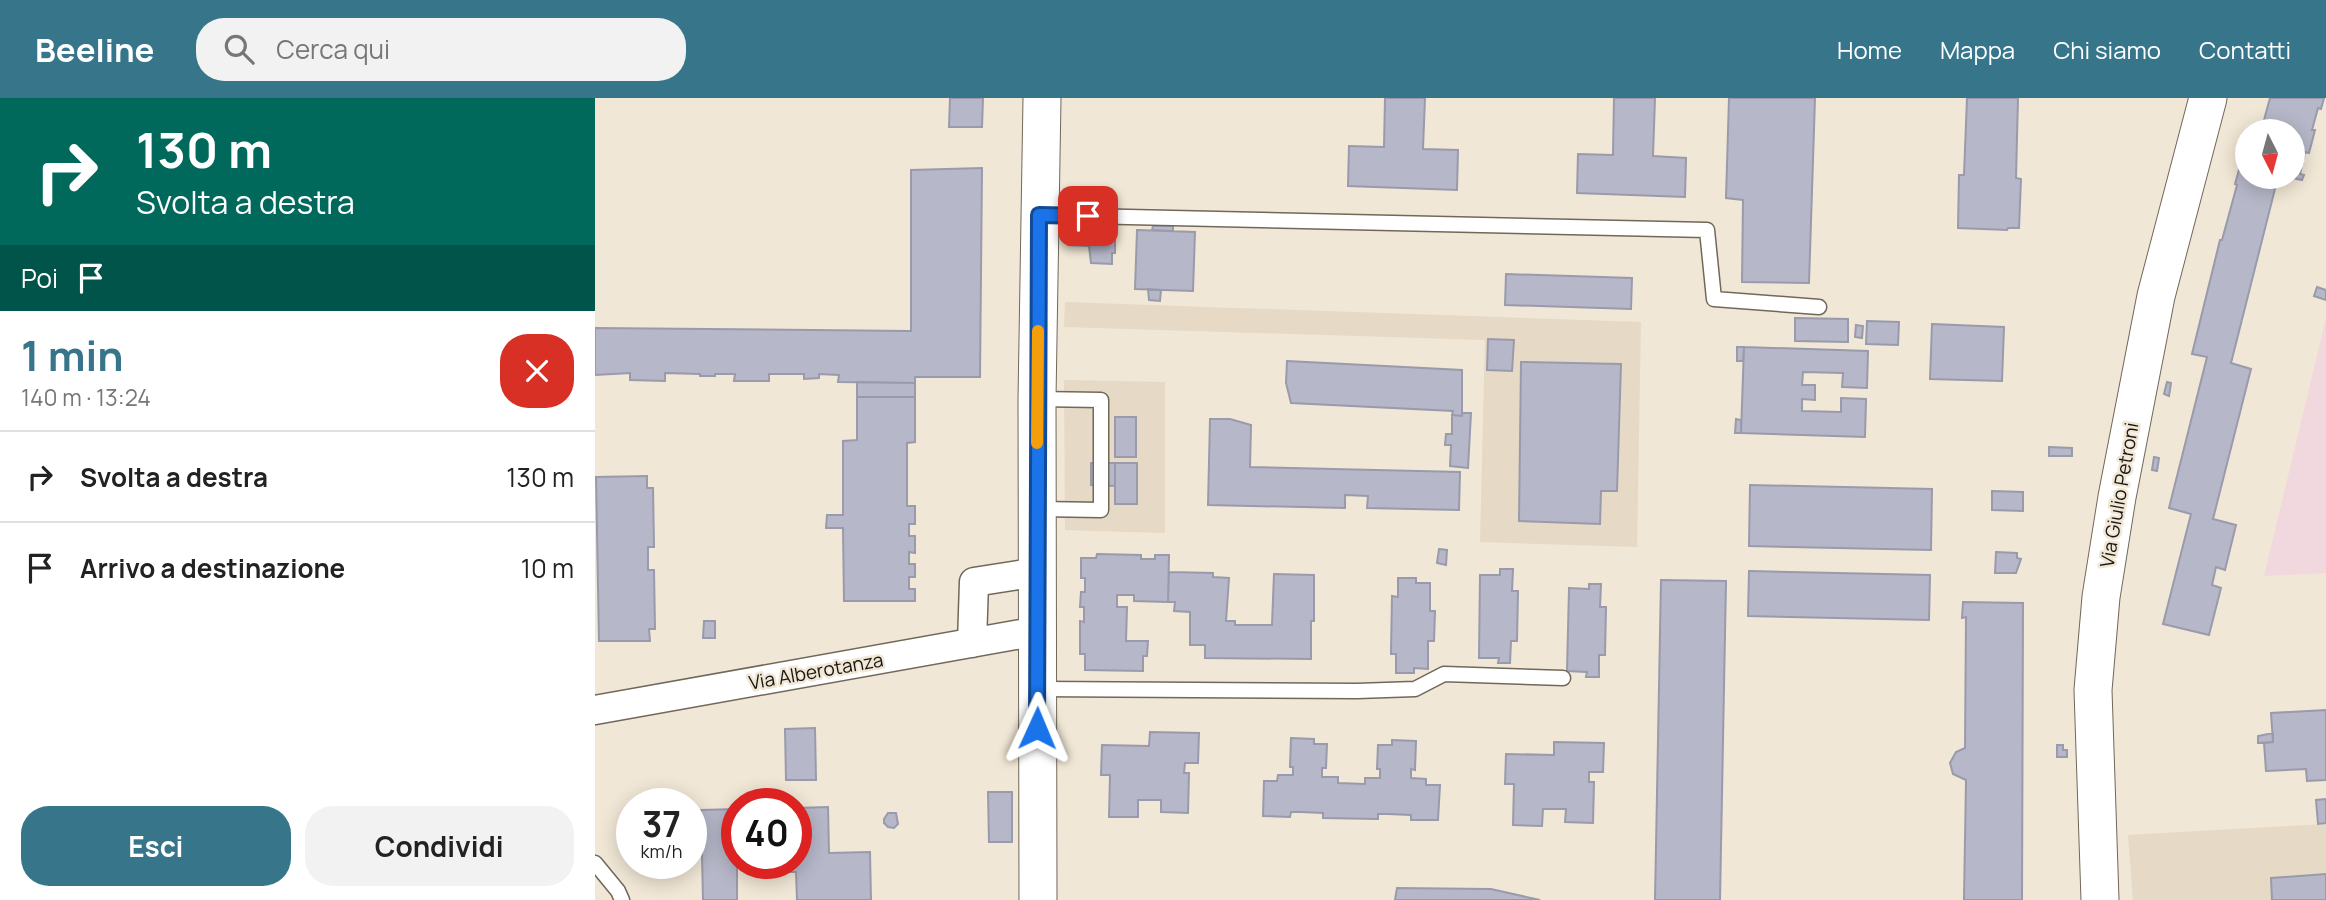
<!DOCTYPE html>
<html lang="it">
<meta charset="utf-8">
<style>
body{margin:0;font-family:Manrope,sans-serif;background:#f2f2f2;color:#222;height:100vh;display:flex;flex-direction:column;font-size:26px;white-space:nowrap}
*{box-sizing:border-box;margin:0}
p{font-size:23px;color:#767676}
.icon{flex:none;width:38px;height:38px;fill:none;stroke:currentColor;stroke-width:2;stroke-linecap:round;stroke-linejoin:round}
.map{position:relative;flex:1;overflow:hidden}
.details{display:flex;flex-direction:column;background:#fff;width:595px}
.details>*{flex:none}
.banner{background:#00695c;color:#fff;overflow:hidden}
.needle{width:46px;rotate:174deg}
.controls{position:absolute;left:1640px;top:21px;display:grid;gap:14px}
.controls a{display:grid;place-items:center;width:70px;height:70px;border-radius:50%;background:#fff;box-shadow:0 4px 18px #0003;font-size:35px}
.speed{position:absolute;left:21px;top:690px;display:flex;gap:14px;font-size:35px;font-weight:700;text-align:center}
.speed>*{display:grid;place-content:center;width:91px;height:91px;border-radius:50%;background:#fff;box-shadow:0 4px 18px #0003;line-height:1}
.speed small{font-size:18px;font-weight:400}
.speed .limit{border:10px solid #d22;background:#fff;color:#111}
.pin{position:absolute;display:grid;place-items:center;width:60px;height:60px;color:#fff;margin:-30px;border-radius:14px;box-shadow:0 4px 10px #0006}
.me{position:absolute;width:77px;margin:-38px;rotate:1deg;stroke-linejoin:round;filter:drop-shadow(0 0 5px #0008)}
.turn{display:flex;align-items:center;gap:24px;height:147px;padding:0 21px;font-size:32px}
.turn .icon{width:91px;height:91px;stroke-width:2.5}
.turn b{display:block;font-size:49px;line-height:60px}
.then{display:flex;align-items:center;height:66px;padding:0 21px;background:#0003;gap:14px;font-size:26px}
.round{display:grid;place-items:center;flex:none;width:74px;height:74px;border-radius:28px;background:#f2f2f2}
.summary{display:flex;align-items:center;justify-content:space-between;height:119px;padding:0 21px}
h1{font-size:42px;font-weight:700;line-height:52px;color:#37758a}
.action{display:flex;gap:14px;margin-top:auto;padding:14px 21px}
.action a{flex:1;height:80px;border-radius:28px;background:#37758a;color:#fff;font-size:28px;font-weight:700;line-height:80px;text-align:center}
.action a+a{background:#f2f2f2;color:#222}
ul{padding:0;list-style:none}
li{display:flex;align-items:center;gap:21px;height:91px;padding:0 21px;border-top:2px solid #e0e0e0}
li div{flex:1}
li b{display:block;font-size:26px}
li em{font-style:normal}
header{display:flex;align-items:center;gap:42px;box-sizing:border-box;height:98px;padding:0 35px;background:#37758a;color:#fff}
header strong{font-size:33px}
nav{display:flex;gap:38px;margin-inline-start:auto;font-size:24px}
.search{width:490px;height:63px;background:#f2f2f2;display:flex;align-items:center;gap:18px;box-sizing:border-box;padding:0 24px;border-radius:28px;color:#767676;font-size:26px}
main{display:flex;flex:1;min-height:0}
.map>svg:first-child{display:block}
.commercial{fill:#e6d9c5}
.education{fill:#f1d7de}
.building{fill:#b6b8c9;stroke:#999aab;stroke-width:2}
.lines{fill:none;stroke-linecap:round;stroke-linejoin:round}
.service-casing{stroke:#706859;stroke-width:17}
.minor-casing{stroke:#706859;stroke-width:31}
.tertiary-casing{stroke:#706859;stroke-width:39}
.service{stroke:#fff;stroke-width:14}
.minor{stroke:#fff;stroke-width:28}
.tertiary{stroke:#fff;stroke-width:37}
.route-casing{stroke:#114b97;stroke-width:18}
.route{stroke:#1a73e8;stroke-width:12}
.slow{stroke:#f59e0b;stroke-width:12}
.labels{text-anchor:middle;stroke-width:5;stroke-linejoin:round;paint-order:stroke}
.street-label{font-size:19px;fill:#18150f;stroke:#f1e7d6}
</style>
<header>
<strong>Beeline</strong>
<div class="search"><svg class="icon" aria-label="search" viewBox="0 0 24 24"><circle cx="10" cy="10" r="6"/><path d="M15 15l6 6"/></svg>Cerca qui</div>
<nav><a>Home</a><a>Mappa</a><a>Chi siamo</a><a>Contatti</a></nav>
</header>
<main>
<section class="details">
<div class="banner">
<div class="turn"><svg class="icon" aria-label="right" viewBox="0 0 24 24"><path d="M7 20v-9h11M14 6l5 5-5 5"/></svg><div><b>130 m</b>Svolta a destra</div></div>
<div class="then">Poi<svg class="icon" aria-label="arrive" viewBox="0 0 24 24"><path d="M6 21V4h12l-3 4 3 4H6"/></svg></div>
</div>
<div class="summary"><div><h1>1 min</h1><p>140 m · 13:24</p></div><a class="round" style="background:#d93025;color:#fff"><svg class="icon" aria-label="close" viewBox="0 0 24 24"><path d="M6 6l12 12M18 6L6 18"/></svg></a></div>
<ul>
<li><svg class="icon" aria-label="right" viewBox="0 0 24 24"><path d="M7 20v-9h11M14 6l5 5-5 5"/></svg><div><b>Svolta a destra</b></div><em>130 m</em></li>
<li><svg class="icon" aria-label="arrive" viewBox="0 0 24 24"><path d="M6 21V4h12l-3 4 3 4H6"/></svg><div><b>Arrivo a destinazione</b></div><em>10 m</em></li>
</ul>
<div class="action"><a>Esci</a><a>Condividi</a></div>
</section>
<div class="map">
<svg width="1731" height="802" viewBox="0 0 1731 802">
<rect width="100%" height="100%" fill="#f1e7d6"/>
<path class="commercial" d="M470,204L1046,224L1042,449L885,444L890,242L469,229Z
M469,282L570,284V435L470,432Z
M1731,726V802H1538L1533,737Z"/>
<path class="education" d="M1731,220V475L1669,478Z"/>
<path class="building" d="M355,0H388L387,29H354Z
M790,0H830L828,51L863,52L862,92L753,88L754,48L789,49Z
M1019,0H1060L1058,58L1091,60L1090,99L982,95L983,56L1018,57Z
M1134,0H1220L1214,185L1147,184L1148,102L1131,100Z
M1372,0H1423L1421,80L1426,81L1424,130H1413L1412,132L1363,130L1364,77H1369Z
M1675,0H1729L1726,11L1723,10L1717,32H1720L1714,55L1710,54L1705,76L1709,77L1707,82L1693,79H1698V33H1666Z
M1645,68L1652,69V79H1683L1636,265L1656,271L1618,421L1641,427L1630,472L1621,469L1617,487L1626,490L1614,537L1568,526L1596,416L1574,410L1612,259L1597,256L1625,142H1627L1642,87L1640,86Z
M387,70L385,279H320V285L243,284L244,277L224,276V280L209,281V276H174V283H139L140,276H120V278H105V276L70,275V283L35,282V275L0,277V230L316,233V72Z
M503,124L513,125L515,130L520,131V155H517V166L496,165L494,148L473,147V125L496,126V129L500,130Z
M558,128H578V133L557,132Z
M542,132L600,134L598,193L540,191Z
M911,176L1037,180L1036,211L910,207Z
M1722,189L1731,192V202L1719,198Z
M553,191L566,192L565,203L554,202Z
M1200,220L1253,221V244L1200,243Z
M1272,223L1304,224L1303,247L1271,246Z
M1337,226L1409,229L1407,283L1335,281Z
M1261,227L1268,228L1267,240L1260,239Z
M893,241L919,242L917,273L892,272Z
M1142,249H1149L1148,263H1142Z
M1149,249L1273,253L1272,290L1247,289L1248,275L1208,274L1207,287H1220V302L1207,301V313L1246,314V300L1271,301L1270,339L1146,335Z
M692,263L867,272V318L857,317L858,313L696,305L691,285Z
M926,264L1026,266L1022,393H1006L1005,426L924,423Z
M262,284L320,285V299H262Z
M1572,284L1576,285L1574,298L1569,296Z
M262,299H320V344L312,345V408H320V426H314V438H320V455L314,454V466H320V479H314V491H320V503H249L248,430H231L232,417H248V343L262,342Z
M867,315H876L873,370L855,368L856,347H850L851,336H857V317L867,318Z
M520,319H541V359H520Z
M615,321H635L656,327L655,369L865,374L864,412L772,410L773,398L750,397V410L613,407Z
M1141,321L1146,322V335H1140Z
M1454,349L1477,350V358H1454Z
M1559,359L1564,360L1562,373L1557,372Z
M496,365H520V388L496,387Z
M520,365H542V406H520Z
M52,378V390H58L59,449H53V472H59L60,531H54L55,543H4L1,379Z
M1155,387L1337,391L1336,452L1154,448Z
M1397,393L1428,394V413L1397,412Z
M844,451L852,452L851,467L842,465Z
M1401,454L1422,455V460L1426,461L1421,475H1400Z
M502,456L546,457V461H560V457H574L573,504L539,503V497H522V509H532L531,543H553L552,558H548V573L490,572V556H485V523L489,524V509H485L486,494H490V480H486V460H501Z
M905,471H918L917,493H923L922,543H916L915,565H903L904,560H884L885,477H905Z
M1154,473L1335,477L1334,522L1153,518Z
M574,474L618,475V479L634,480L631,523H640V527H677L679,476L719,477V523H716V561L610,560V547H595V514L579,513L580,504H573Z
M803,480H821V485H835V513H840L839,543H833V571L819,570V575H801V556H796L797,498L803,499Z
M1066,482L1131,483L1125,802H1060Z
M994,486H1006L1005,509H1011L1010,557H1004V579H991L992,574L972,573L974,490L994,491Z
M1368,504L1428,505L1427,802H1369L1371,682L1358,676L1355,665L1361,654L1370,650L1371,519L1367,520Z
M109,523H120V540H108Z
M1731,612V682L1712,683L1711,671L1671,673L1669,645L1678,644L1676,615Z
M220,630L221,682H191L190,631Z
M555,634L604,635L603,665H590L589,675H594L593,715L566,714V702H543V719H514L515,677H506L507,647L554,648Z
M1678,635V644L1663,645V638Z
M696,640L719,641V646H732L731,670H727V679H743V685L770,686V680H785V671H782L783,647H797V642L821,643L820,672L816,671V680L831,681V687H845L843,722H816V717L793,716H783V721L728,720V715L706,714H696L695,719L668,718L669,683H682L683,677H698V669H695Z
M959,644L1009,645L1008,674H994V684H999L998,725L970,724L971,711H948L947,728L918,727L919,686H910L911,656L959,657Z
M1462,647H1468V652H1472V659H1462Z
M393,694H417V744H394Z
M1731,701V725L1723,726L1721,702Z
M183,703V705H144V704Z
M233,709L234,755L275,754L276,802H202L201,774H186V765H201V710Z
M142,711V802H108L106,712Z
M293,715H301L303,726L299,730L293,729L289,725V721Z
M1731,776V802H1677L1676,780Z
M802,790L896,791L945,802H800Z"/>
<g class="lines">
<g class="service-casing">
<path id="service" d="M445,117L1112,132L1119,201L1224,209
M442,301L506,302V412L444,411
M444,591L762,593L820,591L849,576L968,580
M0,765L23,793L27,802"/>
</g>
<g class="minor-casing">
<path id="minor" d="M377,545L379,484L443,474
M0,612L443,533"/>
</g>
<g class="tertiary-casing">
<path id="tertiary" d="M443,802L442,301L447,0
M1505,802L1498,592L1506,499L1522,399L1561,198L1613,0"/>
</g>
<use href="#service" class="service"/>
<use href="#minor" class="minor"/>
<use href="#tertiary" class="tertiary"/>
</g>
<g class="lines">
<g class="route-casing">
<path id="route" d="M442,630L444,117L493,118"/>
</g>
<use href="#route" class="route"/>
<path class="slow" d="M442,345L443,233"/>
</g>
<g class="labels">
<g class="street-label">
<text transform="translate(1524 397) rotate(-80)" y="7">Via Giulio Petroni</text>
<text transform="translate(221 573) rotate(-10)" y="7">Via Alberotanza</text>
</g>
</g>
</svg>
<div class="controls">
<a><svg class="needle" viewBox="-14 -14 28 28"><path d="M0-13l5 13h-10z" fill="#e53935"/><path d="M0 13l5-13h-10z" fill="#767676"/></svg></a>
</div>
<div class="speed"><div>37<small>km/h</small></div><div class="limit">40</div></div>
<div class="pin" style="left:493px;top:118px;background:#d93025"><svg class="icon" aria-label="arrive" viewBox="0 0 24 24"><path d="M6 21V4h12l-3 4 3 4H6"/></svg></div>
<svg class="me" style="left:442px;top:630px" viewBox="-20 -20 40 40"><path d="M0-17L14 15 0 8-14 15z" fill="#1a73e8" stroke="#fff" stroke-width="4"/></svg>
</div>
</main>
